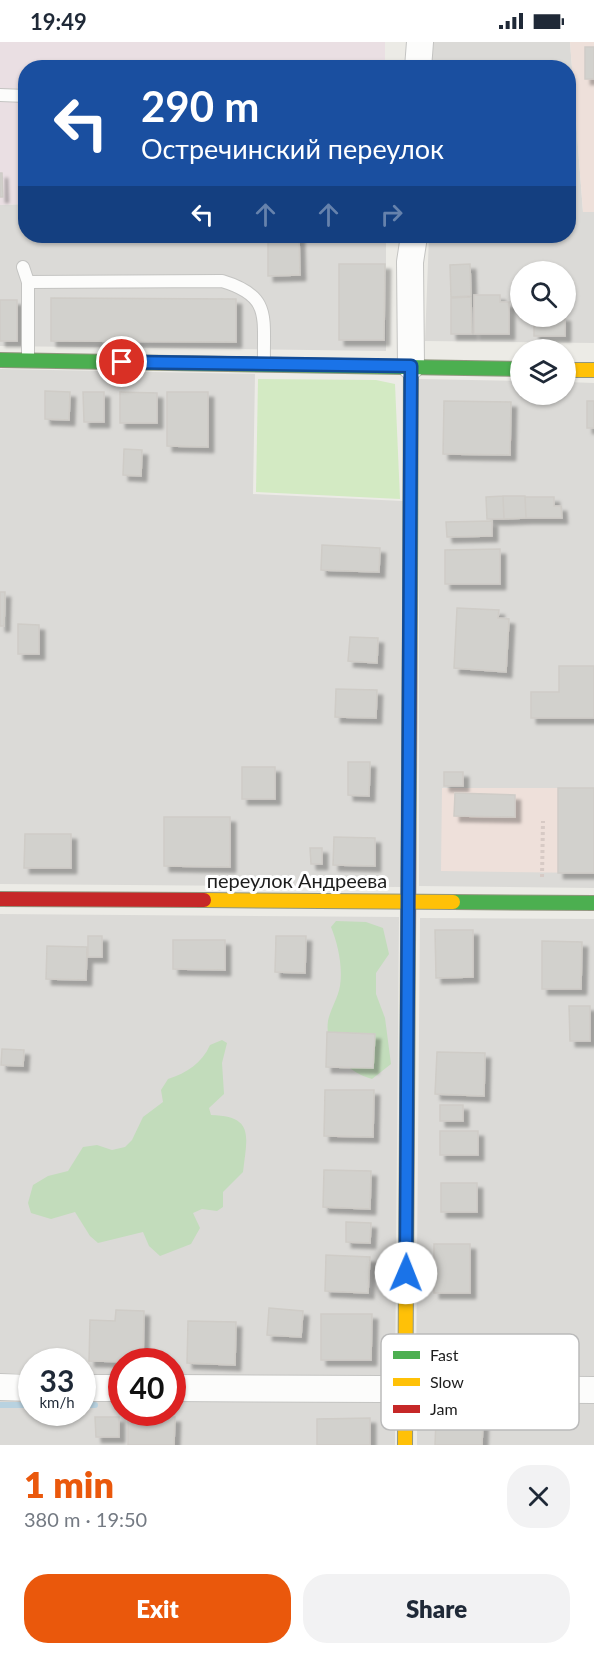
<!DOCTYPE html>
<meta charset="utf-8">
<style>
body{margin:0;font-family:Lato,sans-serif;background:#f2f2f3;color:#1f2937;height:100vh;display:flex;flex-direction:column;font-size:22px;white-space:nowrap}
*{box-sizing:border-box;margin:0}
p{font-size:20px;color:#747a83}
.icon{flex:none;width:33px;height:33px;fill:none;stroke:currentColor;stroke-width:2;stroke-linecap:round;stroke-linejoin:round}
.map{position:relative;height:1403px;overflow:hidden}
.details{display:flex;flex-direction:column;background:#fff;flex:1}
.details>*{flex:none}
.guide{position:absolute;left:18px;top:18px;width:558px;height:183px;border-radius:24px;box-shadow:0 2px 4px #0004;background:#1a4fa0;color:#fff;overflow:hidden}
.fabs{position:absolute;left:510px;top:219px;display:grid;gap:12px}
.fabs a{display:grid;place-items:center;width:66px;height:66px;border-radius:50%;background:#fff;box-shadow:0 2px 4px #0004;font-size:30px}
.speed{position:absolute;left:18px;top:1306px;display:flex;gap:12px;font-size:30px;font-weight:700;text-align:center}
.speed>*{display:grid;place-content:center;width:78px;height:78px;border-radius:50%;background:#fff;box-shadow:0 2px 4px #0004;line-height:1}
.speed small{font-size:15px;font-weight:400}
.speed .limit{border:9px solid #d22;background:#fff;color:#111}
.pin{position:absolute;display:grid;place-items:center;width:51px;height:51px;color:#fff;margin:-26px;border:3px solid #fff;border-radius:50%;box-shadow:0 2px 6px #0007}
.me{position:absolute;width:66px;margin:-33px;rotate:1deg;stroke-linejoin:round;filter:drop-shadow(0 0 4px #0008)}
.turn{display:flex;align-items:center;gap:21px;height:126px;padding:0 24px;font-size:27px}
.turn .icon{width:78px;height:78px;stroke-width:2.5}
.turn b{display:block;font-size:42px;line-height:51px}
.lanes{display:flex;align-items:center;height:57px;padding:0 24px;background:#0003;justify-content:center;gap:30px;direction:ltr}
.lanes .off{opacity:.35}
.round{display:grid;place-items:center;flex:none;width:63px;height:63px;border-radius:24px;background:#f2f2f3}
.head{display:flex;align-items:center;justify-content:space-between;height:102px;padding:0 24px}
h1{font-size:36px;font-weight:800;line-height:45px;color:#ea580c}
.action{display:flex;gap:12px;margin-top:auto;padding:12px 24px}
.action a{flex:1;height:69px;border-radius:24px;background:#ea580c;color:#fff;font-size:24px;font-weight:800;line-height:69px;text-align:center}
.action a+a{background:#f2f2f3;color:#1f2937}
.status{display:flex;justify-content:space-between;align-items:center;height:42px;padding:0 30px;background:#fff;direction:ltr}
.status svg{height:16px;fill:currentColor}
.map>svg:first-child{display:block}
.residential{fill:#dbdad7;fill-rule:evenodd}
.commercial{fill:#eee0da}
.industrial{fill:#eadfe3}
.grass{fill:#d3eac3}
.forest{fill:#c2dcbb}
.lines{fill:none;stroke-linecap:round;stroke-linejoin:round}
.stream{stroke:#b8d2e0;stroke-width:6}
.building{fill:#d2d1cd;stroke:#cfccc7;stroke-width:1.5;filter:url(#shadow)}
.lane-casing{stroke:#c4c4c2;stroke-width:14}
.street-casing{stroke:#c4c4c2;stroke-width:28}
.fast-casing{stroke:#91967e;stroke-width:16}
.slow-casing{stroke:#91967e;stroke-width:16}
.jam-casing{stroke:#91967e;stroke-width:16}
.path{stroke:#d7cac5;stroke-width:4;stroke-dasharray:3 3;stroke-linecap:butt}
.lane{stroke:#fcfcfb;stroke-width:12}
.street{stroke:#fcfcfb;stroke-width:26}
.fast{stroke:#4caf50;stroke-width:14}
.slow{stroke:#ffc107;stroke-width:14}
.jam{stroke:#c62828;stroke-width:14}
.route-casing{stroke:#114b97;stroke-width:15}
.route{stroke:#1a73e8;stroke-width:10}
.labels{text-anchor:middle;stroke-width:6;stroke-linejoin:round;paint-order:stroke}
.street-label{font-size:20px;fill:#1d1d1d;stroke:#fff}
.key{fill:#fff;stroke:#bbb;stroke-width:1.5}
.key-label{font-size:16px;fill:#1d1d1d}
</style>
<div class="status"><b>19:49</b><svg viewBox="0 0 49 12"><path d="M0 12V9h3v3zM5 12V6h3v6zM10 12V3h3v9zM15 12V0h3v12zM26 1h20v11H26zM47 4h2v5h-2z"/></svg></div>
<div class="map">
<svg width="594" height="1403" viewBox="0 0 594 1403">
<defs>
<filter id="shadow"><feDropShadow dx="5.5" dy="5.5" stdDeviation="1.5" flood-color="#0004"/></filter>
</defs>
<rect width="100%" height="100%" fill="#ecebe6"/>
<path class="residential" d="M426,0H570L583,170H594V301L425,299L429,194H568V26L427,25ZM520,230H566V274H520Z
M25,162L26,194H386V309L0,304V163Z
M0,327L255,332L253,452L403,459L401,845L0,842Z
M419,337L520,339V352H566V340L594,341V846L419,844Z
M0,872L399,875L395,1335L173,1333L172,1320H122L121,1332H83L82,1320H32L31,1331H0Z
M420,876L594,877V1338L416,1336Z
M0,1355H31L32,1371H82L83,1356H121L122,1371H172L173,1356L395,1358V1403H0Z
M417,1359H594V1403H417Z"/>
<path class="commercial" d="M570,0H594V170H583Z
M442,746H594V831L441,829Z"/>
<path class="industrial" d="M0,0H385V25L26,26L25,162L0,163Z"/>
<path class="grass" d="M258,337L376,338L395,342L400,457L256,450Z"/>
<path class="forest" d="M336,879L366,880L383,886L389,912L376,931V952L385,976L391,1022L372,1037C347,1030 324,1008 328,979C330,968 338,956 340,944C343,925 338,902 331,885Z
M222,998L227,1001L222,1021L224,1052L209,1066L211,1073C255,1074 247,1095 243,1130L223,1150V1165L217,1169L202,1167L193,1171L200,1186L191,1202L160,1214L149,1204L143,1190L98,1201L90,1194L75,1170L51,1177L31,1171L28,1161L33,1143L48,1134L68,1129L83,1105L97,1103L112,1108L125,1105L132,1098L143,1075L163,1060L161,1048L168,1037C187,1031 202,1021 210,1003Z"/>
<g class="lines">
<path class="stream" d="M0,1363H32
M82,1363H95"/>
</g>
<path class="building" d="M585,5H594V37H585Z
M0,131H2L3,155H0Z
M268,194H299L300,233L268,234Z
M339,222H385L384,298H339Z
M470,222L471,254L451,255L450,223Z
M474,253H500V260H509V292H474Z
M471,255L472,292H451V256Z
M51,256L236,257V300L51,299Z
M0,258H17V299H0Z
M534,274H565V294H534Z
M45,349L70,350L69,378L45,377Z
M83,350H104V380H84Z
M120,350L157,351V381H120Z
M167,350H208V405L167,404Z
M444,359L511,360L510,413L443,412Z
M587,359H594V386H587Z
M124,407L142,408L141,434L123,433Z
M503,454H525L526,476L504,477Z
M503,454L504,477H487L486,455Z
M525,455H554V464H561L562,476H526Z
M492,479V494L447,495L446,480Z
M322,503L380,506L379,530L321,528Z
M500,507V542H445V508Z
M0,550H5L4,584H0Z
M457,566L499,568L498,576L509,577L506,630L454,626Z
M18,582L39,583V612H18Z
M350,595L378,596L377,621L348,619Z
M559,624H594V676H531V650H559Z
M336,647L377,648L376,676L335,675Z
M348,720H370L369,754L348,753Z
M242,725H275V757H242Z
M444,730H463V744H444Z
M558,746H594V831H558Z
M455,751L515,753V775L454,774Z
M164,775H230V825L164,824Z
M25,792H71V826H24Z
M334,795L375,796V824L333,823Z
M310,806H322V822H311Z
M435,888H473V935L436,936Z
M88,894H102V915H88Z
M276,894H306L305,931L275,930Z
M173,898H225V928L173,927Z
M542,899L582,900L581,947H542Z
M47,904L87,905L86,938L46,937Z
M569,964H590V999H570Z
M327,990L375,992L373,1026L326,1025Z
M2,1007L24,1008L23,1024L1,1023Z
M437,1010L485,1011L484,1054L435,1052Z
M325,1048H374L373,1095L324,1094Z
M440,1063H463V1079H440Z
M440,1089H478V1113H440Z
M324,1128L371,1129L370,1167L323,1165Z
M441,1141H477V1170H441Z
M346,1180L371,1181L370,1201L346,1200Z
M434,1202H470V1251H434Z
M326,1213L370,1215L368,1251L325,1249Z
M269,1266L303,1269L301,1295L267,1293Z
M116,1268L144,1269L143,1320L89,1319L90,1278L115,1279Z
M321,1272H372L371,1318H321Z
M188,1279L236,1280L235,1323L187,1321Z
M128,1374L175,1375L174,1403H128Z
M95,1375H119V1395H96Z
M370,1376V1403H317V1377Z
M436,1377L483,1378L482,1403H435Z"/>
<g class="lines">
<g class="lane-casing">
<path id="lane" d="M0,53L26,54
M23,225L28,240V317
M28,240L222,239C272,254 263,275 264,321"/>
</g>
<g class="street-casing">
<path id="street" d="M418,26L420,0
M411,324L410,220L414,194
M0,1345L32,1346
M82,1346H122
M172,1346L594,1348"/>
</g>
<g class="fast-casing">
<path id="fast" d="M0,318L520,327
M410,570L411,324
M453,860L594,861"/>
</g>
<g class="slow-casing">
<path id="slow" d="M566,328H594
M204,858L453,860
M405,1403L408,907"/>
</g>
<g class="jam-casing">
<path id="jam" d="M0,857L204,858
M408,907L410,570"/>
</g>
<path class="path" d="M542,835L543,779"/>
<use href="#lane" class="lane"/>
<use href="#street" class="street"/>
<use href="#fast" class="fast"/>
<use href="#slow" class="slow"/>
<use href="#jam" class="jam"/>
</g>
<g class="lines">
<g class="route-casing">
<path id="route" d="M122,320L411,324L406,1231"/>
</g>
<use href="#route" class="route"/>
</g>
<g class="labels">
<g class="street-label">
<text x="297" y="846">переулок Андреева</text>
</g>
</g>
<rect x="381" y="1292" width="198" height="96" rx="9" class="key"/>
<rect x="393" y="1309" width="27" height="8" fill="#4caf50"/>
<rect x="393" y="1336" width="27" height="8" fill="#ffc107"/>
<rect x="393" y="1363" width="27" height="8" fill="#c62828"/>
<g class="key-label">
<text x="430" y="1319">Fast</text>
<text x="430" y="1346">Slow</text>
<text x="430" y="1373">Jam</text>
</g>
</svg>
<div class="fabs">
<a><svg class="icon" aria-label="search" viewBox="0 0 24 24"><circle cx="10" cy="10" r="6"/><path d="M15 15l6 6"/></svg></a>
<a><svg class="icon" aria-label="layers" viewBox="0 0 24 24"><path d="M12 4l9 5-9 5-9-5zM3 14l9 5 9-5"/></svg></a>
</div>
<div class="speed"><div>33<small>km/h</small></div><div class="limit">40</div></div>
<div class="pin" style="left:122px;top:320px;background:#d93025"><svg class="icon" aria-label="arrive" viewBox="0 0 24 24"><path d="M6 21V4h12l-3 4 3 4H6"/></svg></div>
<svg class="me" style="left:406px;top:1231px" viewBox="-20 -20 40 40"><circle r="19" fill="#fff"/><path d="M0-13L10 11 0 6-10 11z" fill="#1a73e8"/></svg>
<div class="guide">
<div class="turn"><svg class="icon" aria-label="left" viewBox="0 0 24 24"><path d="M17 20v-9H6M10 6l-5 5 5 5"/></svg><div><b>290 m</b>Остречинский переулок</div></div>
<div class="lanes"><svg class="icon" aria-label="left" viewBox="0 0 24 24"><path d="M17 20v-9H6M10 6l-5 5 5 5"/></svg><svg class="icon off" aria-label="ahead" viewBox="0 0 24 24"><path d="M12 20V5M6 11l6-6 6 6"/></svg><svg class="icon off" aria-label="ahead" viewBox="0 0 24 24"><path d="M12 20V5M6 11l6-6 6 6"/></svg><svg class="icon off" aria-label="right" viewBox="0 0 24 24"><path d="M7 20v-9h11M14 6l5 5-5 5"/></svg></div>
</div>
</div>
<section class="details">
<div class="head"><div><h1>1 min</h1><p>380 m · 19:50</p></div><a class="round"><svg class="icon" aria-label="close" viewBox="0 0 24 24"><path d="M6 6l12 12M18 6L6 18"/></svg></a></div>
<div class="action"><a>Exit</a><a>Share</a></div>
</section>
